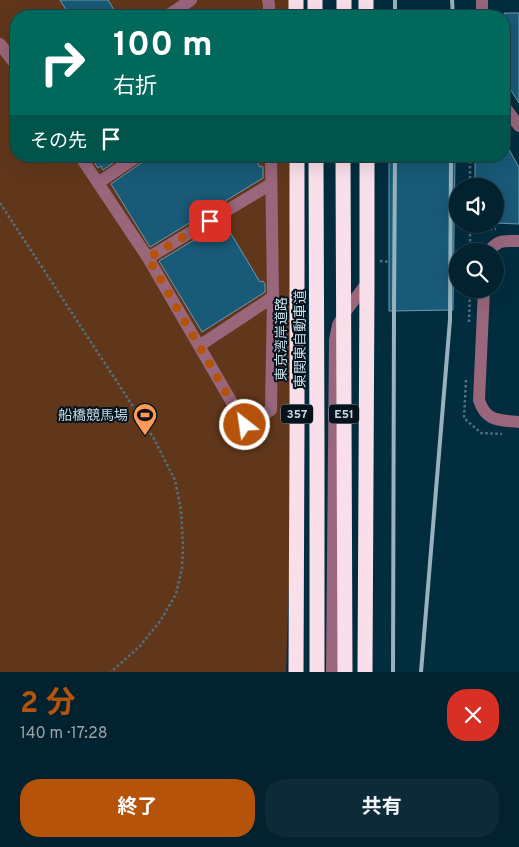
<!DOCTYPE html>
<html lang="ja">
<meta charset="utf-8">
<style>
body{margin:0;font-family:Overpass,"Noto Sans JP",sans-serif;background:#0c2a37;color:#f1f3f6;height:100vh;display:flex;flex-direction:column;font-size:19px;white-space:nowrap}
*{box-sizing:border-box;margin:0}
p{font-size:16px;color:#96a4aa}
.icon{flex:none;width:28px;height:28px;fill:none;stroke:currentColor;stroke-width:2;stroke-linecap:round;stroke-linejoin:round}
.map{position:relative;height:672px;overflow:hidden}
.sheet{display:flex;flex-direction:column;background:#02222f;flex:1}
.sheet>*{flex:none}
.top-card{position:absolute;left:10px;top:10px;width:500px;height:152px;border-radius:20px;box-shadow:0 5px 20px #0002,0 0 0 1px #233f4b;background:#00695c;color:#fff;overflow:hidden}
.buttons{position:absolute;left:449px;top:178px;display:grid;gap:10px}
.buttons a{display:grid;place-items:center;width:55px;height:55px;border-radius:50%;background:#02222f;box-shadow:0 5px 20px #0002,0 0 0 1px #233f4b;font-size:25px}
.pin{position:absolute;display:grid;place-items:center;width:42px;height:42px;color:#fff;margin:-21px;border-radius:10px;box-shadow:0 2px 8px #0006}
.me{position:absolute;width:55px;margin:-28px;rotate:330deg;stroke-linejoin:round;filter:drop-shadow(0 0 4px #0008)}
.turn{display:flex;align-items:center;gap:18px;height:105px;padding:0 20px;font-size:22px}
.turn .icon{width:65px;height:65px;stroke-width:2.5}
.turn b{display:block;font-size:35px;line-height:42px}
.then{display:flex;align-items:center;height:48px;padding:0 20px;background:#0003;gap:10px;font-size:19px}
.round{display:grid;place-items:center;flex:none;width:52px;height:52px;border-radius:20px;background:#0c2a37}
.head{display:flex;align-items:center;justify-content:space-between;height:85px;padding:0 20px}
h1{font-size:30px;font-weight:700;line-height:38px;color:#b45309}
.cta{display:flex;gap:10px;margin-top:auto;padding:10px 20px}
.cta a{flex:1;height:58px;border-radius:20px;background:#b45309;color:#fff;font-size:20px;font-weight:700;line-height:58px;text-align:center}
.cta a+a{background:#0c2a37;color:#f1f3f6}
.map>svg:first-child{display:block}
.green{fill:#61371b}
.building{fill:#185a77;stroke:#7099ae}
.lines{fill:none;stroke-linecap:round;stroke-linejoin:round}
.path{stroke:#507281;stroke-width:2.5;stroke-dasharray:2.5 2.5;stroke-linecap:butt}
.minor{stroke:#99667c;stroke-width:12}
.highway{stroke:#f9dfe9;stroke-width:15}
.rail{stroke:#97b2be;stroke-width:4}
.highway-bridge{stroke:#f9dfe9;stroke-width:15}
.route{stroke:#b45309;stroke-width:9;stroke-dasharray:0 16.2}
.labels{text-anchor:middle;stroke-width:4;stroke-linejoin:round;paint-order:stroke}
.shield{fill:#04131b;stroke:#8c9fa9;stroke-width:1}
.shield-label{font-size:12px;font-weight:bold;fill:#c6dbe6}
.street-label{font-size:14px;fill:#c6dbe6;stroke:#04131b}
.poi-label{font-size:14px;fill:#c6dbe6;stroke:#04131b;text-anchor:end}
</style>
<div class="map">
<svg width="519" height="672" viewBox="0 0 519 672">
<rect width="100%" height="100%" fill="#022d3f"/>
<path class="green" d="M0,0H289V16H16V156H290L289,582L286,672H0Z"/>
<path class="building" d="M60,0H108L118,16H70Z
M504,13H519V103L504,79Z
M504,141L519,167V224L495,223V186H475V156H504Z
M90,156H118L111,160L113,163L103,170L101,166L98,168Z
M151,156H254L260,167L262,166L263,167V178L150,247L111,184Z
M389,156H455L453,310L389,311Z
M224,222L260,282L263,281L265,284V292L202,332L159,261Z"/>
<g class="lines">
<path class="path" d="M470,156V186
M0,203L153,437L175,480L181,510L183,546L182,568L176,594L161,620L140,646L111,672
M470,224V251
M470,229H496
M380,261L389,262
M469,322L470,289
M466,380L464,418L481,433L502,434"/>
<path class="minor" d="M268,0L269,4V16
M482,0V16
M167,16L191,0
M0,44L16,65
M504,106L519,126
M80,156L148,258L245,425L271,410L273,297L271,156
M98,183L138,156
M489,251C499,239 504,241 519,241
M148,258L271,184
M484,289L479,400C486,422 499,420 519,422
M199,346L273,297
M332,672L335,340L338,325L346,311L367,283"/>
<path class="highway" d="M296,0V16
M315,0V16
M366,0V16
M344,16V0
M316,156L317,446V672
M296,672L297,429V156
M365,672L367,283V156"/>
<path class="rail" d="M395,0V16
M452,0L453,16
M393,672L394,307L395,156
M421,672L450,320L451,156"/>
<path class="highway-bridge" d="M343,156L345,672"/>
</g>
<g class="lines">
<path class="route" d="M210,221L148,258L245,425"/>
</g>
<defs>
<g id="stadium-pin" transform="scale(1.25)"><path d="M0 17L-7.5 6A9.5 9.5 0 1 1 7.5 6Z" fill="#ff9a5b" stroke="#04131b"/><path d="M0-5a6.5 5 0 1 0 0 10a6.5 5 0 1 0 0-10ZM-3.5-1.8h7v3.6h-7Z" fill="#111"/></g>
</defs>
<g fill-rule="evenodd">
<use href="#stadium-pin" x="145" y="415"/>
</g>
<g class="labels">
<g class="shield">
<rect x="281" y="404.5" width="32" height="19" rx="4"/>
<rect x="329" y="404.5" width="30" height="19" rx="4"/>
</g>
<g class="shield-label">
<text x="297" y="418">357</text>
<text x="344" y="418">E51</text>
</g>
<g class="street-label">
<text transform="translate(281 339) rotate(-90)" y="5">東京湾岸道路</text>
<text transform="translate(300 339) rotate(-90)" y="5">東関東自動車道</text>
</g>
<g class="poi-label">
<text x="128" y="420">船橋競馬場</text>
</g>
</g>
</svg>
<div class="buttons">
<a><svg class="icon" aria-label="sound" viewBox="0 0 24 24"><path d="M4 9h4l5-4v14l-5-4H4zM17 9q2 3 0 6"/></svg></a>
<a><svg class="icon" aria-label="search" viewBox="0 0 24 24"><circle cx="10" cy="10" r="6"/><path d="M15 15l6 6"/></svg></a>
</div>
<div class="pin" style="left:210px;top:221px;background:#d93025"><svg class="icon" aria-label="arrive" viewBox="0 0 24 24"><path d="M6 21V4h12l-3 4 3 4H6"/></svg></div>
<svg class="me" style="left:245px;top:425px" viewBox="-20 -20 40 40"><circle r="17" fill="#b45309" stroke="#fff" stroke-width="3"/><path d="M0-11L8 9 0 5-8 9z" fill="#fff"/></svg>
<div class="top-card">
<div class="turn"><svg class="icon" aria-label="right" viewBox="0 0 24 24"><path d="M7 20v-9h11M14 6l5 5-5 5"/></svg><div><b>100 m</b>右折</div></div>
<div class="then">その先<svg class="icon" aria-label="arrive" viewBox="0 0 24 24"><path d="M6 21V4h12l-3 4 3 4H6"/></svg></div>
</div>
</div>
<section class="sheet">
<div class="head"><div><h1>2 分</h1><p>140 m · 17:28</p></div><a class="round" style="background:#d93025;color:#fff"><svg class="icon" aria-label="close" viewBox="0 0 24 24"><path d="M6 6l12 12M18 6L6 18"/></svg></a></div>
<div class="cta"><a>終了</a><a>共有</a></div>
</section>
